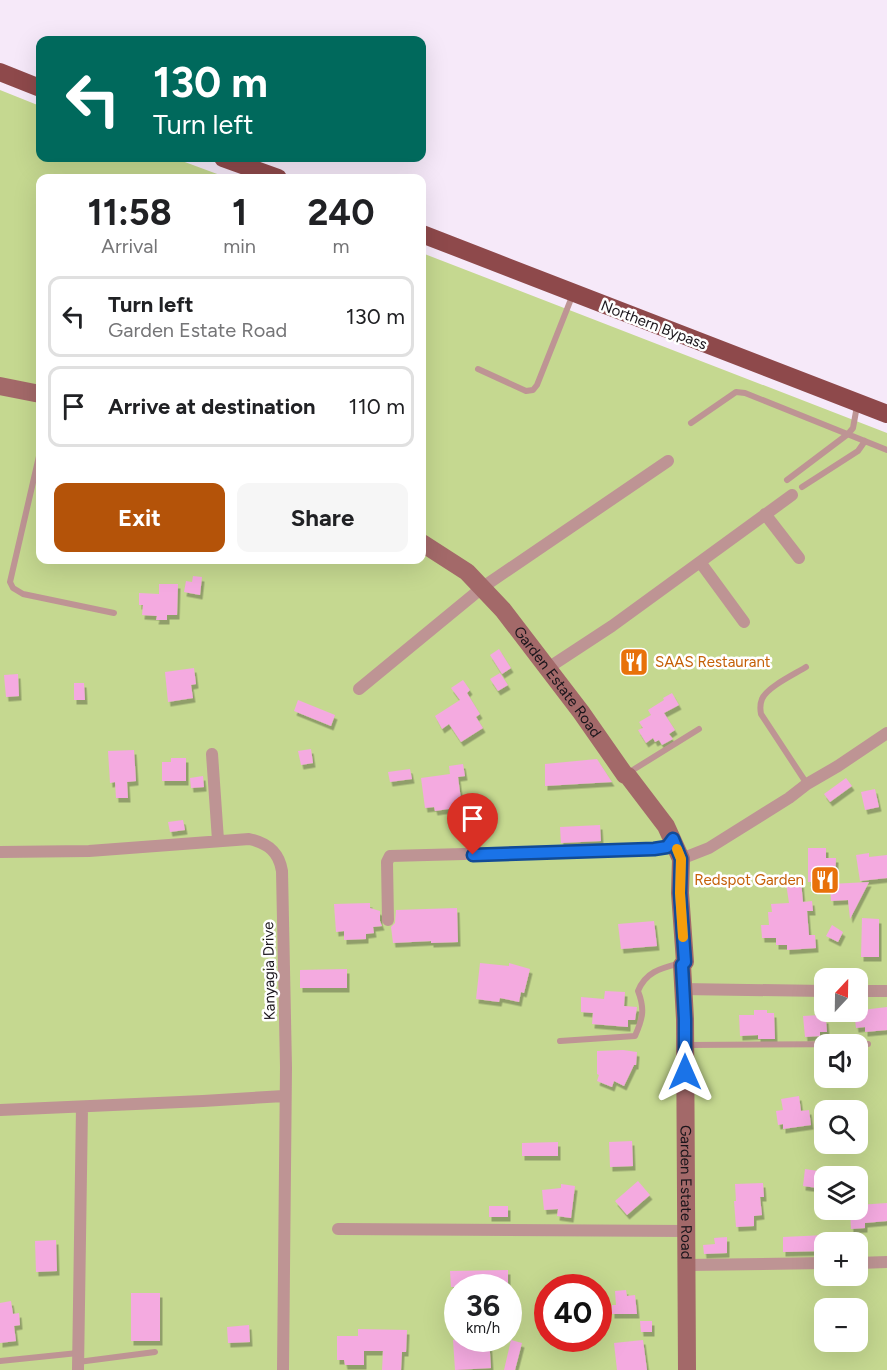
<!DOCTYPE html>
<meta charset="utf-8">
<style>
body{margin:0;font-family:Figtree,sans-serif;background:#f6f6f6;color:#202124;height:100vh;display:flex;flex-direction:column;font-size:22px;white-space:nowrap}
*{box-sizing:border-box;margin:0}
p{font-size:20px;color:#757577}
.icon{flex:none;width:33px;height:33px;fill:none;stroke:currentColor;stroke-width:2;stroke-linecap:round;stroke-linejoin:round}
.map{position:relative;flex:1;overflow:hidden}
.sheet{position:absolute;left:36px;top:174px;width:390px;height:390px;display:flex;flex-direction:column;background:#fff;border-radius:12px;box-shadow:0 6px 24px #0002}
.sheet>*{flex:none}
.guide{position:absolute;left:36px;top:36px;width:390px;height:126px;border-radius:12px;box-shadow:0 6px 24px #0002;background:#00695c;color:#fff;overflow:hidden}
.needle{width:39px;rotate:22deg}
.buttons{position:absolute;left:814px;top:968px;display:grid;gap:12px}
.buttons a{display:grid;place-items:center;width:54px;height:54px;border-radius:12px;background:#fff;box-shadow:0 6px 24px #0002;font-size:30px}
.speed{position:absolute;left:444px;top:1274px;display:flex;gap:12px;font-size:30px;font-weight:700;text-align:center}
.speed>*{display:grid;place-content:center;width:78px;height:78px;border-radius:50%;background:#fff;box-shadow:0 6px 24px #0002;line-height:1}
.speed small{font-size:15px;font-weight:400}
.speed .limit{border:9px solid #d22;background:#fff;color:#111}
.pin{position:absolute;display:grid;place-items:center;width:51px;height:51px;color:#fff;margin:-62px -26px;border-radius:50% 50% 50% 0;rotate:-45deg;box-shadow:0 0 6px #0007}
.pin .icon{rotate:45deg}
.me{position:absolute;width:66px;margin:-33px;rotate:0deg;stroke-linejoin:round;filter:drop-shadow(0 0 4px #0008)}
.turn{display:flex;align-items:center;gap:21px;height:126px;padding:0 18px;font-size:27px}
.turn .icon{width:78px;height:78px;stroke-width:2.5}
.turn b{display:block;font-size:42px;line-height:51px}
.eta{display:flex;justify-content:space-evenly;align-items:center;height:102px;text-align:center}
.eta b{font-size:36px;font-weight:700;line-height:42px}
.cta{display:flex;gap:12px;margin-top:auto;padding:12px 18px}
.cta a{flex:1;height:69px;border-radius:12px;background:#b45309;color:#fff;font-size:24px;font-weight:700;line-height:69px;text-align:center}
.cta a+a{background:#f6f6f6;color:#202124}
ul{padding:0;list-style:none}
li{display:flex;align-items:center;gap:18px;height:81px;margin:0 12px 9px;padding:0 6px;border:3px solid #e0e0e0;border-radius:12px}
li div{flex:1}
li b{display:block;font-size:22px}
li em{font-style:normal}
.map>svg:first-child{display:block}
.green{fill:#c5d890;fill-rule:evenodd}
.building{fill:#f4aae0;filter:url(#shadow)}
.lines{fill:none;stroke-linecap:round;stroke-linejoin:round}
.lane{stroke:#be9494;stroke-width:6}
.street{stroke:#be9494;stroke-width:12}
.secondary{stroke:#a36969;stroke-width:18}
.primary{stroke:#8e494b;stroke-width:18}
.route-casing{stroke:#114b97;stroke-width:15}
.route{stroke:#1a73e8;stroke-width:10}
.slow{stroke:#f59e0b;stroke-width:10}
.labels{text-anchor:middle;stroke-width:5;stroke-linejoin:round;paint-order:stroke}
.street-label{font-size:15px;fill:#1a151b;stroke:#fff}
.food-label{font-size:15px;fill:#c56008;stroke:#fff;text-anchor:start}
</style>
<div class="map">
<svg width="887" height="1370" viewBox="0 0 887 1370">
<defs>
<filter id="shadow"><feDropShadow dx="2.5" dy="4.5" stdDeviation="0" flood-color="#0004"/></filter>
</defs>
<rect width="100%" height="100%" fill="#f6e9f9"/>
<path class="green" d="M0,90L40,106V158H174L228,178H40V560H422V253L887,433V1370H0ZM825,978H858V1011H825ZM825,1044H858V1077H825ZM825,1110H858V1143H825ZM825,1176H858V1209H825ZM825,1242H858V1275H825ZM458,1287H508V1338H458ZM548,1287H598V1338H548ZM825,1308H858V1341H825Z"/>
<path class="building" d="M193,576L202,577L200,595L184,592L186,581L192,582Z
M159,584H178L177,615H167V620H156L157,616L142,615L143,605H139V593L159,594Z
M499,649L511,668L502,674L490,655Z
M194,668L196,684L191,685L193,698L168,702L165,672Z
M500,673L508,685L498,691L490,679Z
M18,674L19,696L6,697L4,675Z
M463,680L470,690L467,693L480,714L476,717L483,728L461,742L449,724L442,729L435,716L460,700L451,688Z
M74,683H84L85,700H74Z
M672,693L679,705L664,713L675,730L669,734L673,739L662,745L659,740L655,742L653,738L646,743L638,730L643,728L639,722L651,715L648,710L664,700L663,698Z
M298,700L335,715L331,726L294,711Z
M311,749L313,763L301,765L298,751Z
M134,750L136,781L127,782L128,798H116L115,782L110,783L108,751Z
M171,758H186V781H162V762H171Z
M597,759L612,782L545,786V764Z
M463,764L465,776L458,777L462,807L435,811L434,807L425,808L421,778L450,774L449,766Z
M410,769L412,779L390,782L388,772Z
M203,776L204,787L191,788L190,778Z
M846,778L852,786L830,802L824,794Z
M875,789L879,807L865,810L861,792Z
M183,820L185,830L170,832L168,822Z
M600,825L601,841L561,843L560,827Z
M808,848H826V858H836L835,881L808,882Z
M869,853V857L887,855V878L860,881L856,855Z
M801,881L803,902L812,901L813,911H807L809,935H815L816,948L787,950V945H776V938H762L761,925H769L768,912H772L771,904L789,903L786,883Z
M869,882L850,919L848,900L831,901L830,884Z
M370,903V908L380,911V921L382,926L373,927L374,933L366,934V939L344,940V931L336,932L334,904Z
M457,908L458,942L431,943V941L393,943L391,927L395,923L396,910Z
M862,918L879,919V957H861Z
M654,921L657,946L621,949L618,924Z
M832,925L843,932L838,942L826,936Z
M480,963L509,966V963L530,969L524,993L521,992L519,1002L500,998L499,1002L476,999Z
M347,969V988H300V970Z
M605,991L625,992L624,1006L637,1007L635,1020H628V1027L592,1024L593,1013L581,1012V997L604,999Z
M887,1007V1030L865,1032V1027L856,1028L854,1011Z
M754,1010H767V1013H774L775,1039H758V1035L740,1036L739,1015H754Z
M820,1015V1019H826L827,1032H820V1036L805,1037L803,1016Z
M623,1050L637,1052L636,1065H634L624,1086L614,1081L612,1087L597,1081L599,1075L597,1074V1051Z
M799,1096L801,1111L809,1110L811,1125L783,1129V1124L778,1125L776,1111L783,1110L781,1099Z
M632,1141L633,1166L610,1167L609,1142Z
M558,1142V1156H522V1143Z
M805,1169L825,1172V1189L803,1186Z
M638,1181L650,1195L627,1215L615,1201Z
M763,1183L764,1197H760L762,1215L754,1216V1226L736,1227L734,1201H736L735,1184Z
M561,1184L575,1186L571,1218L557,1216L558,1209L544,1210L542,1190L561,1188Z
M887,1203V1221L865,1223V1228L851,1229L850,1209H858V1205Z
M489,1206H508V1217H489Z
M825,1235V1251L783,1252V1237Z
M727,1237V1253L704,1254L703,1245L715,1244L714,1238Z
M56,1240L57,1271L36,1272L35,1241Z
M508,1270V1287H451L450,1271Z
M626,1290L627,1296L635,1295L637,1314H612V1305H616L615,1291Z
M131,1293H160V1341H131Z
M11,1301L13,1314L19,1313L20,1325L14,1326L16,1341L0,1343V1303Z
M640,1321H652V1332H641Z
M249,1325L250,1342L228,1343L227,1327Z
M358,1329L407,1330L406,1352H402L401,1370H382L383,1351H364V1365H345L344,1360H337V1336H358Z
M458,1338H489L491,1368L455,1370L453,1340Z
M511,1340L522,1343L515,1370H504Z
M643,1340L647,1370H617L614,1343Z"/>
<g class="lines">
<path class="lane" d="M478,369L526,391L533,390L537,385L573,294
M691,423L736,392L745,393L887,450
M40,452L10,582L13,588L23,594L114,613
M787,480L848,434L853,428L857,406
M802,487L858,451L865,441
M806,667C795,674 767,687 762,699C760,704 760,709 761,714L807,784
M628,773L699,729
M560,1041L635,1036C643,1018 645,1009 638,991C646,971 662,968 681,963
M688,1045L868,1044
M0,1361L78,1353
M78,1362L155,1352"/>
<path class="street" d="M765,514L799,558
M700,562L744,622
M548,668L612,626L792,495
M359,689L483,587L668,461
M212,754L218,840
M0,852L89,851L249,839C268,843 279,852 282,871L286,1067L283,1370
M681,859L709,848L789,798L807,784L838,766L887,733
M388,920L387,862L390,856L654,849L667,847L673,839
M682,989L825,991
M858,991H887
M0,1110L203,1101L284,1096
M338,1229L686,1231
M858,1263L887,1262
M687,1265L825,1263
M78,1370L82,1107"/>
<g class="secondary">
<path d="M0,386L40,394"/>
<path id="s1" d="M422,543L467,572L503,610L581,712L625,775L628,776L666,826L681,859L680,893L685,962L682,965L685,1019L687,1370"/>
</g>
<path class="primary" d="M0,72L40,88
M223,158L278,178
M422,234L887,414"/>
</g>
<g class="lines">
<g class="route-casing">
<path id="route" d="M473,855L654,849L667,847L673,839L681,859L680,893L685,962L682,965L685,1019V1072"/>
</g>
<use href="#route" class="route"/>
<path class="slow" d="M677,849L681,859L680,893L683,937"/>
</g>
<defs>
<g id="restaurant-square" transform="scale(1.5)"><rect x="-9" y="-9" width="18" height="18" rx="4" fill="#e8710a" stroke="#fff"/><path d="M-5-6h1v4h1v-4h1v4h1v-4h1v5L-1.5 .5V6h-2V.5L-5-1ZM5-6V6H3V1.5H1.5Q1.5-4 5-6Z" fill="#fff"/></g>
</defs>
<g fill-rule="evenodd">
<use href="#restaurant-square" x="634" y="662"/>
<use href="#restaurant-square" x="825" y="880"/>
</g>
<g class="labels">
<g class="street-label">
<text transform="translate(654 325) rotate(21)" y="5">Northern Bypass</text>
<text dy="5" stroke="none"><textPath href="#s1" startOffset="196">Garden Estate Road</textPath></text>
<text transform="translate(269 971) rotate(-91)" y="5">Kanyagia Drive</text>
<text dy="5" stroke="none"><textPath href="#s1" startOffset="748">Garden Estate Road</textPath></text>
</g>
<g class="food-label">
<text x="655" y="667">SAAS Restaurant</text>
<text x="804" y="885" text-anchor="end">Redspot Garden</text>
</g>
</g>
</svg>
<div class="buttons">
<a><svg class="needle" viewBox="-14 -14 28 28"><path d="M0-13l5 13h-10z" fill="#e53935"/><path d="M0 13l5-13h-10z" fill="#757577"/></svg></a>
<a><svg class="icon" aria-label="sound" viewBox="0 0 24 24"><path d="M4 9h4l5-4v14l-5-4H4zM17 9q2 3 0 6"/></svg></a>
<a><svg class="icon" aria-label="search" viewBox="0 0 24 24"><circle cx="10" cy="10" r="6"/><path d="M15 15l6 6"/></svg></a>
<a><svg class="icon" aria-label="layers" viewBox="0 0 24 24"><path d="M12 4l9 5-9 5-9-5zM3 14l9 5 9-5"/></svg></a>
<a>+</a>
<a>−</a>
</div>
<div class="speed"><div>36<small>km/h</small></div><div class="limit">40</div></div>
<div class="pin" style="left:473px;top:855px;background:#d93025"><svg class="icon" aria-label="arrive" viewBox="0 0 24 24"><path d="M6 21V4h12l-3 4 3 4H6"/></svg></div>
<svg class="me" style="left:685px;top:1072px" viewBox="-20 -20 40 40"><path d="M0-17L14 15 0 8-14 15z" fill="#1a73e8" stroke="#fff" stroke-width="4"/></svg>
<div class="guide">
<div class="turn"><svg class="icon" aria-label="left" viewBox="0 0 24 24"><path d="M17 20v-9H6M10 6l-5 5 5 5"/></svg><div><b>130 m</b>Turn left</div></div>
</div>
<section class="sheet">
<div class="eta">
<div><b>11:58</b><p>Arrival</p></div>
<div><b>1</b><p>min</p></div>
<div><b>240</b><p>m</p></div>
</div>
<ul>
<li><svg class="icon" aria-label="left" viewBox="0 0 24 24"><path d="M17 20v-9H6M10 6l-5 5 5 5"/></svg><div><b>Turn left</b><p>Garden Estate Road</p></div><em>130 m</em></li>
<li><svg class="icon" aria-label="arrive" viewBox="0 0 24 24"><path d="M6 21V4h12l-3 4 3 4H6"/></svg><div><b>Arrive at destination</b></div><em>110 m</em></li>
</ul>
<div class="cta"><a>Exit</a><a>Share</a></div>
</section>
</div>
